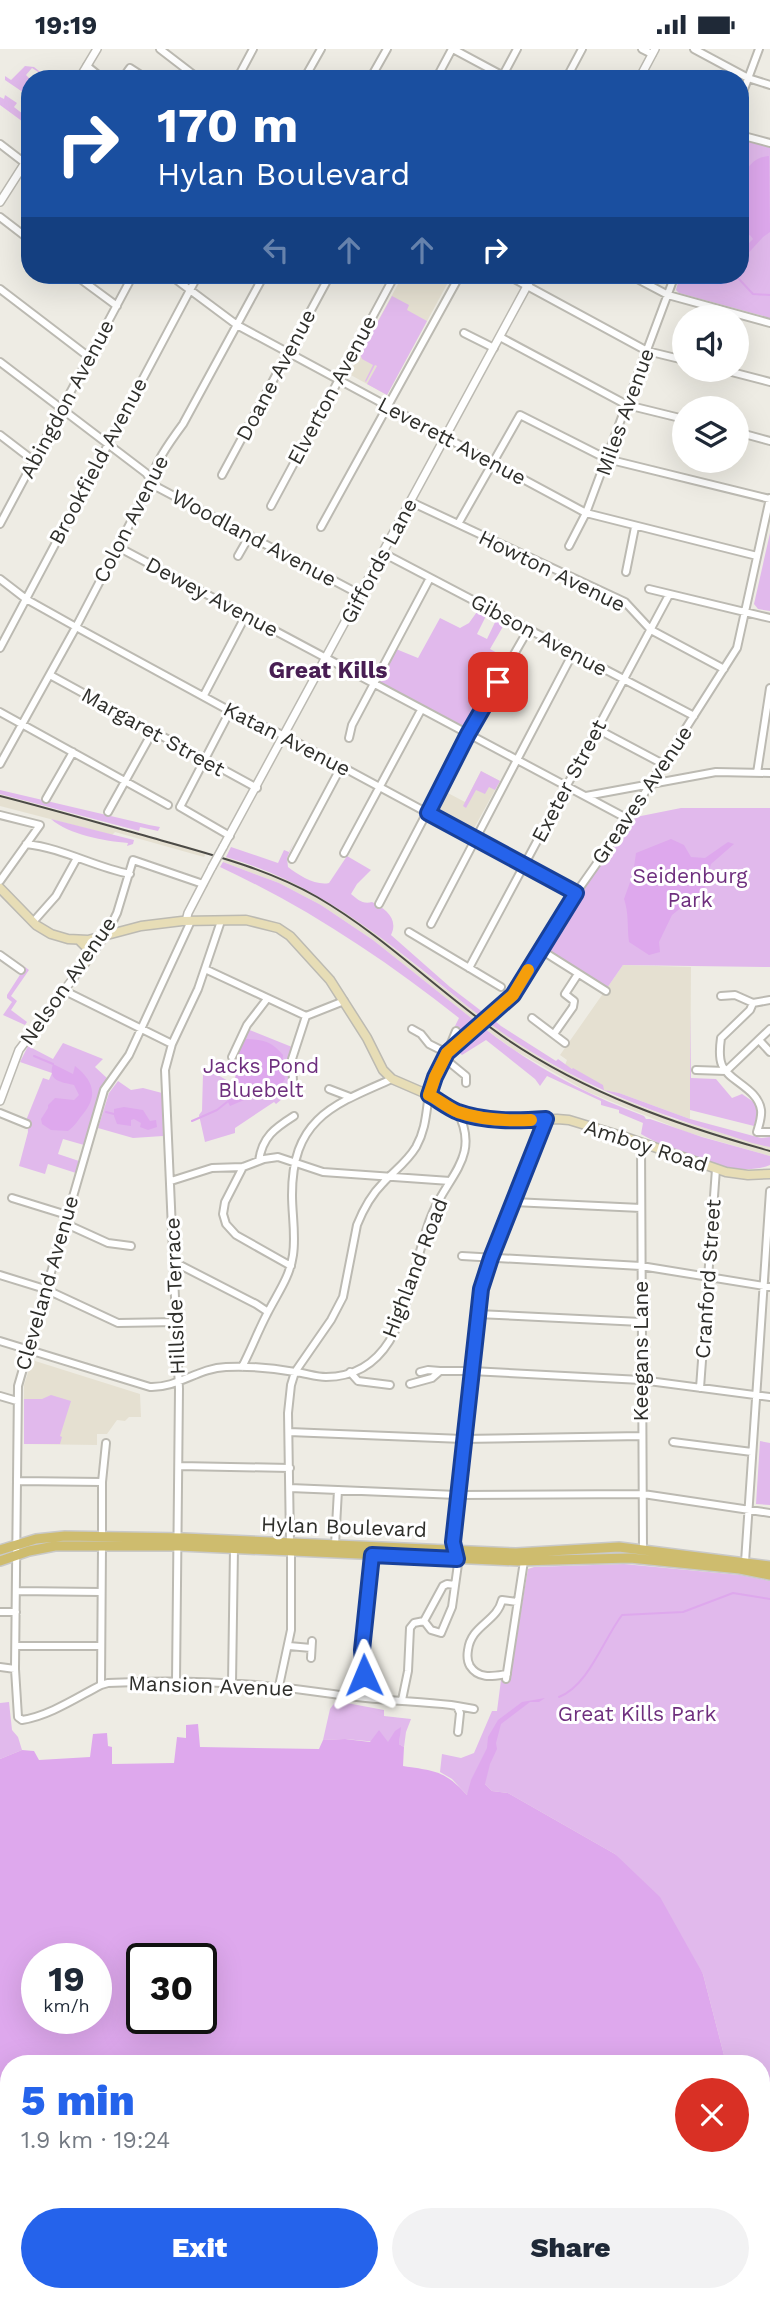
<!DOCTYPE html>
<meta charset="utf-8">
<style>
body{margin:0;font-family:"Work Sans",sans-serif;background:#f2f2f3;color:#1f2937;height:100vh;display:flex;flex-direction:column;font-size:26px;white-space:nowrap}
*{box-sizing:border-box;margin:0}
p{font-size:23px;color:#747a83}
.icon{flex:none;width:38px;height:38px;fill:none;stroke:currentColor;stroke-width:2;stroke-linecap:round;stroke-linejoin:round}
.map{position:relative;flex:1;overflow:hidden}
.drawer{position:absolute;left:0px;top:2006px;width:770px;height:247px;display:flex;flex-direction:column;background:#fff;border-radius:28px 28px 0 0;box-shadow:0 7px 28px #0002}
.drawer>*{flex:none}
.guide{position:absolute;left:21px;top:21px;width:728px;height:214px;border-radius:28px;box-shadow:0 7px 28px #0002;background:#1a4fa0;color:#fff;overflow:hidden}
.fabs{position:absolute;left:672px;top:256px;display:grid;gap:14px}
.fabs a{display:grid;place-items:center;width:77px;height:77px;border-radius:50%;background:#fff;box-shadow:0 7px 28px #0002;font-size:35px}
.speed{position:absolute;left:21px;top:1894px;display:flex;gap:14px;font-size:35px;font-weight:700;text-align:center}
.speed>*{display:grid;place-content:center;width:91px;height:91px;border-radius:50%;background:#fff;box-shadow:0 7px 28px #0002;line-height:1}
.speed small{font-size:18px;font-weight:400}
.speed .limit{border:4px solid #111;border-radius:10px;background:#fff;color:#111}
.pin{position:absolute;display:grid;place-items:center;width:60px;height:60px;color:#fff;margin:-30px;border-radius:14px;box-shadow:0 4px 10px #0006}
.me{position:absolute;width:77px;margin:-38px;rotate:359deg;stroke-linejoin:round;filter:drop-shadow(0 0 5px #0008)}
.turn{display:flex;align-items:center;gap:24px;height:147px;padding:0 21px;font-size:32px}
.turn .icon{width:91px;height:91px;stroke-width:2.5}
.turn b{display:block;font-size:49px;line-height:60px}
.lanes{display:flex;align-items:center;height:66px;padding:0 21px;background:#0003;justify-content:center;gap:35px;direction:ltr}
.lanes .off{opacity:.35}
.round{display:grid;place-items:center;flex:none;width:74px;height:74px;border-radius:37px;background:#f2f2f3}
.head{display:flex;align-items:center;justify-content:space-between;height:119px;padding:0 21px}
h1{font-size:42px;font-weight:800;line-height:52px;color:#2563eb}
.primary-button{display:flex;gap:14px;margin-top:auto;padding:14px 21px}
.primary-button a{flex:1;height:80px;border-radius:42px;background:#2563eb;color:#fff;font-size:28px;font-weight:800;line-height:80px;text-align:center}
.primary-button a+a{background:#f2f2f3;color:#1f2937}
.status{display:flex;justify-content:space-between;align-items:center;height:49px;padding:0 35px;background:#fff;direction:ltr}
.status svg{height:19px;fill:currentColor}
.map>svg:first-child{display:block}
.built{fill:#e5e0d1}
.green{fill:#e1b9ec}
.water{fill:#dea8ed;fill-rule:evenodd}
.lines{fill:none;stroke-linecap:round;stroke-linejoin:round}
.stream{stroke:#dea8ed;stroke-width:2}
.minor-casing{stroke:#bcbab2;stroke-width:10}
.tertiary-casing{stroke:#bcbab2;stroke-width:10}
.secondary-casing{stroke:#bcbab2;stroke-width:11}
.primary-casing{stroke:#c9c9c8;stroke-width:12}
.minor{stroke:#fff;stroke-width:6}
.tertiary{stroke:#fff;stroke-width:7}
.secondary{stroke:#e7ddb6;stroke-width:8}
.primary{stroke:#cebc6e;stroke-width:9}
.rail{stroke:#4b4a46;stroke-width:2}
.minor-bridge-casing{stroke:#bcbab2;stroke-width:10;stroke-linecap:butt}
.tertiary-bridge-casing{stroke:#bcbab2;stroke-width:10;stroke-linecap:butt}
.minor-bridge{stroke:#fff;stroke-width:6}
.tertiary-bridge{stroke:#fff;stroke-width:7}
.route-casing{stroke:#184099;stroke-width:18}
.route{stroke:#2563eb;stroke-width:12}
.slow{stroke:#f59e0b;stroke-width:12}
.labels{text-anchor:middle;stroke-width:6;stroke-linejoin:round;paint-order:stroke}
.street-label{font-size:21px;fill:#2f2f2b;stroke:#fff}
.park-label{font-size:21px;fill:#6e2f7e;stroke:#fff}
.neighbourhood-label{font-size:23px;font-weight:bold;fill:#481e53;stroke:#fff}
</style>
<div class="status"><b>19:19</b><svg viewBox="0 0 49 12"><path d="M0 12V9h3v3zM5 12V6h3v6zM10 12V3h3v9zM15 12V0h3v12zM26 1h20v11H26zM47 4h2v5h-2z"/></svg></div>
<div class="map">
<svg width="770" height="2251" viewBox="0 0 770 2251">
<rect width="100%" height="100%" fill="#eeece4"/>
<path class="built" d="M403,226H452L387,346L349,325Z
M481,722L500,732L473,781L437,761L446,743L465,753Z
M0,745L97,772L207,803L204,808L115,783L112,786L0,757Z
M226,808L291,832L332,854L357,870L480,967L475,972L373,891L321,856L279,834L223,813Z
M623,916L691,918L690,1070L619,1044L603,1041V1037L565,1016L567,1011L560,1006Z
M489,974L544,1011L602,1042L674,1070L770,1098V1107L686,1083L588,1043L514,1001L484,979Z
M32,1311L140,1345L141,1368H129L125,1372L117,1371L107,1385H97V1396L24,1395V1336Z"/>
<path class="green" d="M25,17L34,18L49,30L32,19L26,26L30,30V48L5,31V27L11,31Z
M5,46L17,54L14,58L28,69L30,67V78L0,56V48L4,50Z
M740,89L770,97V269L679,244L676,241L680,226H740Z
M392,247L409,256L407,261L427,272L387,346L367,335L377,317L375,316L366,333L365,332L373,316L362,310L360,305Z
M770,484V562L758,560L754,555Z
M479,560L487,565L477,585L487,590L497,569L505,574L490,600L508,610L467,679L379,633L385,618L396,600L418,609L440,569L460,579L469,574Z
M481,722L500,732L495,741L489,738L485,745L476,741L466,759L463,757Z
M0,741L149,776L160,778L158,782L140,778L139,782L0,745Z
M681,759H770V918L623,916L607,939L548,900L592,826L636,768Z
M51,770L134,791L133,795L127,797L128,794C105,792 69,786 51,770Z
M294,792L287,809L288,818C298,826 316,837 329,834L347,807L371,821L357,835L351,845C357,850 363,856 372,853C385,859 399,870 391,886L450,938L484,964L480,967C399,903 328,837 226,808L231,798L278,814L284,801L289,803Z
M223,813L279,834L321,856L373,891L475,972L456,989L459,982L454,979L459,969C383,909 306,858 220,818Z
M25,918L29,921L11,947L17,952L11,961L27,973L25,976L3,966L12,953L7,949V946Z
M690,963L691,1029L716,1030L732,1049L742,1045L755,1054L758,1062L754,1077L690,1061Z
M494,971L501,977L556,1012L558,1010L572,1020L573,1019L603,1036L604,1041L619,1044L690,1070L761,1089L770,1088V1098C752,1095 735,1088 718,1083C636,1059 559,1026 489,974Z
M484,979C532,1017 587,1046 644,1067L646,1070H650L702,1088L770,1107V1116C735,1131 672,1102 641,1085L643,1074L619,1064V1061L601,1056V1052L547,1027L540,1037L535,1030L486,991L462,1006L457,1002Z
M247,980L292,998L288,1024L294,1040L276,1055L274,1053L235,1079V1084L205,1093L199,1066L202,1062L203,1025H216L235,1036L237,1010L234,1009Z
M63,994L103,1010L95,1018L108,1030L100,1043L84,1096L63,1090L58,1105L79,1112L76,1124L48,1115L45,1125L19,1117L28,1083L27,1069L43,1029L49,1031L52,1024L20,1013L28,997L53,1010Z
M118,1032L131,1041L143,1039L162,1044L163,1087L133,1089L98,1079L109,1044Z
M51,1346L71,1352L60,1387L62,1388L60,1395H24V1350H42Z
M760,1392L770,1394V1456L756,1455Z
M624,1515L740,1526L770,1532V2251H688L690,2244H761V2014H726L703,1925L615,1805L508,1744L492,1742L485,1735L467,1746L452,1730L440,1723L442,1705L461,1709L474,1704L492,1662H497L501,1631L509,1632L528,1520L534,1518Z
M336,1652L384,1661V1667L411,1670L406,1683L404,1698L399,1695L400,1679L388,1694L345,1690L323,1691L330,1660Z
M9,1653L12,1681L18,1688L22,1701L0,1710V1654Z"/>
<path class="water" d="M769,107L770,183L763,188L743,210L740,225V196L748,195L753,190L750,186L740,189C740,163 733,109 769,107Z
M671,790L684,796L691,808L705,809L728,793L734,795L711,815L704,840L672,866L659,893L660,903L649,906L629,893C627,878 629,864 624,850L633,825L636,804Z
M246,990C264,991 271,992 283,1006L282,1018L285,1030L277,1041L263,1043L230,1057L227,1051L235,1035L236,1019L242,991Z
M53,1015L73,1025L75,1017C94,1032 98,1047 83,1065C78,1071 75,1077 68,1082L51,1081L42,1075L41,1070L48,1059V1056L55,1049L74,1051L79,1046L74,1036C63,1033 47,1033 53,1015Z
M124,1058L143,1061L150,1072L156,1071L157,1078L148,1081L140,1078L141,1074L134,1070L131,1071V1077L117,1075L114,1067V1060Z
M545,1649L539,1653H530L501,1675L496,1694L497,1700L490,1715L485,1735L492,1742L508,1744L615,1805L660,1848L703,1925L726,2014H9V2244H690L688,2251H0V1710L22,1701L34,1702L39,1711L90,1708L93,1685L107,1684L108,1697L112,1698V1715L174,1714L177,1688L186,1689V1676L198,1675L200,1698L319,1700L323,1691L345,1690L370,1693L379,1681L388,1693L395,1682L401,1678L399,1695L404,1698L403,1717C435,1722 444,1721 467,1746L471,1731L487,1699L488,1688L498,1671L522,1653ZM37,1909H96V1969H37ZM142,1909H201V1969H142Z"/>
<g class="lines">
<path class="stream" d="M738,229L753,245L770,246
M34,1007L53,1015
M106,1063L114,1065
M192,1072L217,1061L227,1053
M559,1648C589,1636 603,1591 622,1566L683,1563L733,1544L770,1550"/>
<g class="minor-casing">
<path id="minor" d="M160,0L199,30
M453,0L509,30
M642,0L652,5
M694,0L748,29L770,36
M87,17L103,30
M502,28L517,0
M122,30L130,19L147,30
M237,30L253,0
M304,30L321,0
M370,30L387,0
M436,30L452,0
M566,30L582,0
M740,51L759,0
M740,86L770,94
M0,95L30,118
M0,168L30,191
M75,226L117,257
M170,226L237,276L586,464L757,507
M507,226L647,302L684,311
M630,226L668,246L770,274
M0,240L89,308
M464,284L494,299
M500,288L627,356L684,370
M0,313L146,424L155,437L361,546
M720,320L770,333
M737,383L770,392
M0,386L34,412
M222,426L330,226
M411,453L625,553L651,581L724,620
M271,457L395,226
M0,475L133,226
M458,475L520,366L607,410L770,450
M321,478L460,226
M569,497L586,464L675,226
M118,498L628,770
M383,504L694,667
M238,507L250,486
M626,523L635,478
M0,530L26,550L76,578L230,662L285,687L576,844
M649,540L770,569
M0,599L198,226
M50,626L257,739
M204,646L246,566
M0,663L168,756
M597,680L663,715
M349,689L352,676L430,529
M0,715L76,578L148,440C153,416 169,394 183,375L264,226
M757,724L770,639
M586,747L716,723L770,724
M46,750L73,703
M108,763L153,682
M0,766L40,776L0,832
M230,787L180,758L230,662
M26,795C63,799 94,818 130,825
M344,804L421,661
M292,810L341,718
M379,855L468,685L528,581
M191,872L129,1006L104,1041L18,1337L15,1620L18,1668L22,1671C49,1667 76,1649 101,1636L108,1634C183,1630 259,1634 333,1645C372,1651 412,1652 451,1656L457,1657L460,1664L458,1683
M33,873L56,847L77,809
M431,875L573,604
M409,883L501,938
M106,886L117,864L133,811L203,835
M541,901L606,942
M0,906L21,921
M469,919L669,546
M205,920L306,967L344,952
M65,942L172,995
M721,947L735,946L753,954L770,951
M753,954L750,961L721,989C720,996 719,1009 722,1016C728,1032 758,1039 761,1061C762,1068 759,1076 757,1083H770
M489,967L513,945L576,844L628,770L737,599L770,449
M532,969L565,994
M412,980L421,985L429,995L447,1004L456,982
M554,985L573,958L574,952L565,945L578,925
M759,991L770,1003
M232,1008L247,976L267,950
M444,1009L466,1027V1034
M696,1021L726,1022L770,980
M293,1033L292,1010L306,967
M329,1040L350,1048
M0,1064L27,1075
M641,1094L643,1502
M259,1112C262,1088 275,1079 294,1067
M243,1118L225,1153L223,1165L226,1175L236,1186L291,1217
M171,1132L212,1119L243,1118L264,1110L278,1108L323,1123L450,1132
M12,1149L67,1166
M513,1153L641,1159
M64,1174L108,1194L131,1197
M462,1207L641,1217L770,1238
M174,1213L256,1255L268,1263
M0,1226L45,1240L118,1274L177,1273
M477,1265L641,1273
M0,1292L150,1338C178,1339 198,1319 226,1318C248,1317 273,1319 295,1323C305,1324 316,1328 326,1328C411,1327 407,1220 433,1163C449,1126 481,1106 457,1062
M242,1318C251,1301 258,1282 267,1265C277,1245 290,1228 293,1206C296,1186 292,1166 292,1146C292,1070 332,1056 392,1030
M350,1323L358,1332L390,1336
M420,1323L428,1321L440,1322
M410,1335L432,1329L440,1322H471L641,1331L770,1348
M700,1339L716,1120
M0,1347L17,1352
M289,1383L463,1390L642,1387
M673,1393L752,1403
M179,1417L290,1419
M17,1432L102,1433
M290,1439L457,1446L643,1445L770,1464
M102,1488V1433L106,1394
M290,1494L288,1364L291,1336L295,1323L331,1271L343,1248L357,1176C363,1161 371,1146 383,1134C394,1122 407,1113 416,1098C426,1080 426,1064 429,1045C435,1013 452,999 475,980
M335,1496L338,1441
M745,1513L770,1142
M16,1542L101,1543
M0,1563H16
M424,1572L431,1581L441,1584L452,1558L458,1515L453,1493L481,1240L491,1209L546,1070
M424,1572L443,1537L447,1535L455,1536
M16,1597H100
M289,1597L311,1599
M362,1601L364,1623L360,1629L356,1624L362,1601L372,1506
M311,1609L312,1592
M0,1618L15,1620
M507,1625C494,1627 479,1631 470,1617C467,1612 467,1607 468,1601C471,1576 497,1573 502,1551L517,1553
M506,1630L524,1512
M176,1633L179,1340L165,1021L172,995L198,940L221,872
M232,1634L234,1499
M101,1636L102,1497
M279,1637L291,1581V1502
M402,1651L408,1622L410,1579L414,1574L424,1572
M457,1657L474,1660"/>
</g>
<g class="tertiary-casing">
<path id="tertiary" d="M79,30L97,0
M639,30L655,0
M0,153L30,106
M223,798L533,226
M186,872L188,864L212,818
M0,1052L19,1001L106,886"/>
</g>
<g class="secondary-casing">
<path id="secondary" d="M0,839L36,876L51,885L68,890L88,891L141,877L182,872L246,871L278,879L290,887L330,931L367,989L383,1021L392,1030L429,1046L457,1062L469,1066L502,1071L557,1070L569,1071L625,1088L726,1123L748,1126L770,1125
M79,891L87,899L85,914"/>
</g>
<g class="primary-casing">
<path id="primary" d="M0,1501L36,1490L65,1487L184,1489L516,1504L619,1498L770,1517
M0,1512L29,1502L55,1497H179L518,1512L630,1509L740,1520L770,1526"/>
</g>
<use href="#minor" class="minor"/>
<use href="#tertiary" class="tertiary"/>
<use href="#secondary" class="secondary"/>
<use href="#primary" class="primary"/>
<path class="rail" d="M0,747C51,760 102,775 153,789C209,805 266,819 317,848C386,888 442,946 508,991C588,1045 677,1076 770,1102"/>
<g class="minor-bridge-casing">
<path id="minor-bridge" d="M475,980L489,967"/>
</g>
<g class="tertiary-bridge-casing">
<path id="tertiary-bridge" d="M212,818L223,798"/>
</g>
<use href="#minor-bridge" class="minor-bridge"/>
<use href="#tertiary-bridge" class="tertiary-bridge"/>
</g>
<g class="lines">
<g class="route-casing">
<path id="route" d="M364,1626L362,1601L372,1506L457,1510L453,1493L481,1240L491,1209L546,1070C517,1072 485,1073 458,1063C448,1059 438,1051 429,1046L435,1028L447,1004L513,946L576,844L428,764L468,685L498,633"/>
</g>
<use href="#route" class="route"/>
<path class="slow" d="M528,921L513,946L447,1004L435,1028L429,1046C439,1051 448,1059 458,1063C481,1071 507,1072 531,1071"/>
</g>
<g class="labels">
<g class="street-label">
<text transform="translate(276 326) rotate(-62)" y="7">Doane Avenue</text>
<text transform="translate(332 341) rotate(-62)" y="7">Elverton Avenue</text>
<text transform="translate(67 350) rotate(-62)" y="7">Abingdon Avenue</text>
<text transform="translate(625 363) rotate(-70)" y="7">Miles Avenue</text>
<text transform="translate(452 392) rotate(28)" y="7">Leverett Avenue</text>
<text transform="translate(98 412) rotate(-62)" y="7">Brookfield Avenue</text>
<text transform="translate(131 470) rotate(-63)" y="7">Colon Avenue</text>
<text transform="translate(254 489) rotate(28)" y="7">Woodland Avenue</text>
<text transform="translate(379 512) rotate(-62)" y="7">Giffords Lane</text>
<text transform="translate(552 522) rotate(26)" y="7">Howton Avenue</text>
<text transform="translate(212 548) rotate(28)" y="7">Dewey Avenue</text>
<text transform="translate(539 586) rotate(28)" y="7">Gibson Avenue</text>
<text transform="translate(153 683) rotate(29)" y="7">Margaret Street</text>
<text transform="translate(287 690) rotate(27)" y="7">Katan Avenue</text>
<text transform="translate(569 732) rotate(-62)" y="7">Exeter Street</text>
<text transform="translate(642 746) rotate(-56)" y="7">Greaves Avenue</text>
<text transform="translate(68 932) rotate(-55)" y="7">Nelson Avenue</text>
<text transform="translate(646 1097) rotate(18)" y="7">Amboy Road</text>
<text transform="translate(415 1219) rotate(-69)" y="7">Highland Road</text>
<text transform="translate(708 1230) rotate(-86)" y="7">Cranford Street</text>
<text transform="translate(47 1234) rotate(-74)" y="7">Cleveland Avenue</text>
<text transform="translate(175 1247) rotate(-92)" y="7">Hillside Terrace</text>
<text transform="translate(641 1302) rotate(-90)" y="7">Keegans Lane</text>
<text transform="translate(344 1478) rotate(2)" y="7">Hylan Boulevard</text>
<text transform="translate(211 1637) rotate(2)" y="7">Mansion Avenue</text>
</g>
<g class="park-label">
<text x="690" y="834">Seidenburg<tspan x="690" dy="24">Park</tspan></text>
<text x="261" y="1024">Jacks Pond<tspan x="261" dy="24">Bluebelt</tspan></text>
<text x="637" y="1672">Great Kills Park</text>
</g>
<g class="neighbourhood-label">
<text x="328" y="629">Great Kills</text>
</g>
</g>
</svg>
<div class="fabs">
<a><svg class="icon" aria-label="sound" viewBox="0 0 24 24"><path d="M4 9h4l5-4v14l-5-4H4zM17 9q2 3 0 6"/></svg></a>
<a><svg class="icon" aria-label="layers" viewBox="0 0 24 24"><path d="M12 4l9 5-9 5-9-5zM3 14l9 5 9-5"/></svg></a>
</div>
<div class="speed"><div>19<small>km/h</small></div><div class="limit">30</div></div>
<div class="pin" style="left:498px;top:633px;background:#d93025"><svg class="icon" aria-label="arrive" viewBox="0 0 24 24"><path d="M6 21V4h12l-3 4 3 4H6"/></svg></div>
<svg class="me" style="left:364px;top:1626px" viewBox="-20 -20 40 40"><path d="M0-17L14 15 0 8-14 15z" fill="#2563eb" stroke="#fff" stroke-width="4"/></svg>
<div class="guide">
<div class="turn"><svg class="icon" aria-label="right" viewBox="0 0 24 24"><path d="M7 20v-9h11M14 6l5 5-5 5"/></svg><div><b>170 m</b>Hylan Boulevard</div></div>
<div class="lanes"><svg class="icon off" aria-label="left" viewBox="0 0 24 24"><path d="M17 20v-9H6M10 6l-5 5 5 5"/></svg><svg class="icon off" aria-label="ahead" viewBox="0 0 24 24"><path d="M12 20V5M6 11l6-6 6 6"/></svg><svg class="icon off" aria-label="ahead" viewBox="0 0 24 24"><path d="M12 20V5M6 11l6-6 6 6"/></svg><svg class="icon" aria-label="right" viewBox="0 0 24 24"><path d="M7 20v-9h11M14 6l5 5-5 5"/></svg></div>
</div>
<section class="drawer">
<div class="head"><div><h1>5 min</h1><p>1.9 km · 19:24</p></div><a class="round" style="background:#d93025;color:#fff"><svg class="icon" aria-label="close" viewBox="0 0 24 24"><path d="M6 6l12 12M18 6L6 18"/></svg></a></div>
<div class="primary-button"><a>Exit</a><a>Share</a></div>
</section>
</div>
